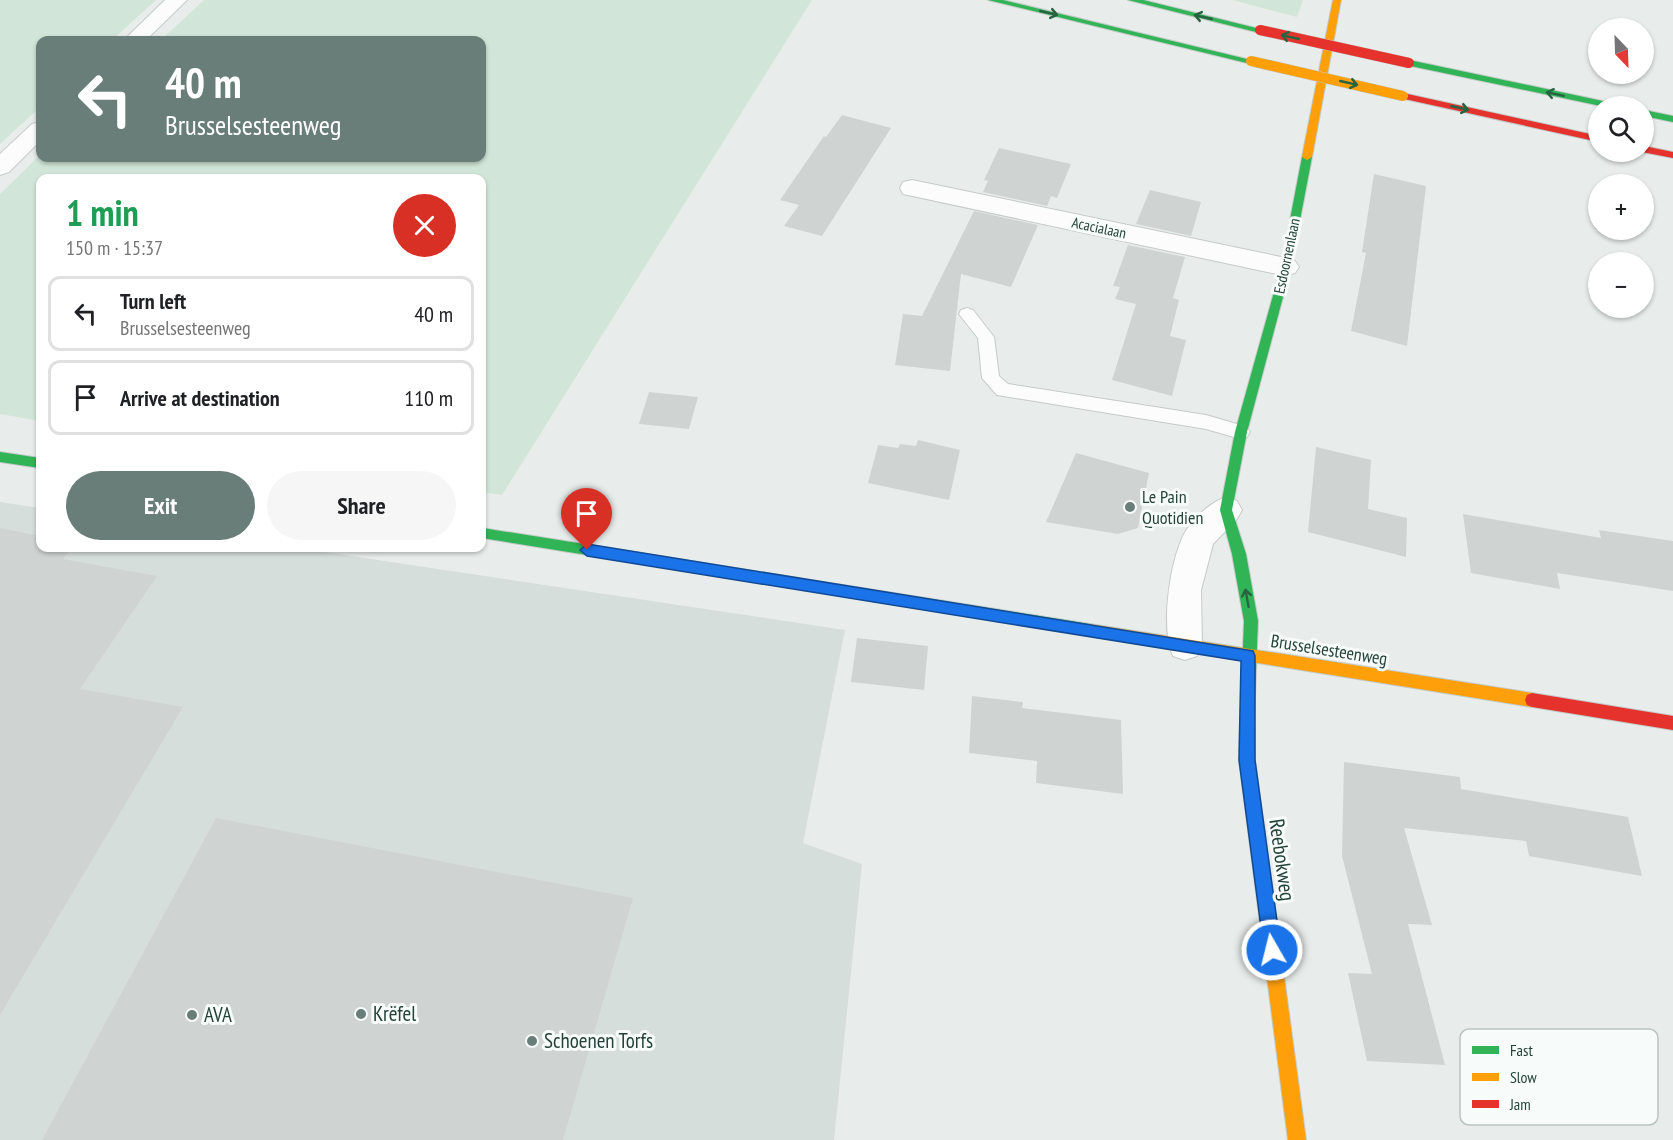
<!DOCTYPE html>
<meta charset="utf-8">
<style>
body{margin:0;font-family:"PT Sans Narrow",sans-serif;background:#f6f6f6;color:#202124;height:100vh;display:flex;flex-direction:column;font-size:22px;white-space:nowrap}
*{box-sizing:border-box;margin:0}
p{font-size:20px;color:#757577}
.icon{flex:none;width:33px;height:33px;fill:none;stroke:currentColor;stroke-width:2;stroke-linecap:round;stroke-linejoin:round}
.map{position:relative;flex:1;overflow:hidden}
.panel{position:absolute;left:36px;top:174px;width:450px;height:378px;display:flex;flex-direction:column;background:#fff;border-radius:12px;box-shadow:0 2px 4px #0004}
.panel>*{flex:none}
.hud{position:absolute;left:36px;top:36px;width:450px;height:126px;border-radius:12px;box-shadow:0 2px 4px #0004;background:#697e78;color:#fff;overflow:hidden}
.needle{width:39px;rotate:157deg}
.buttons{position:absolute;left:1588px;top:18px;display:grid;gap:12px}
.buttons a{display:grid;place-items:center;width:66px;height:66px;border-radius:50%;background:#fff;box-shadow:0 2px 4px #0004;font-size:30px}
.pin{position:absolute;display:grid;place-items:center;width:51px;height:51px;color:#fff;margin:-62px -26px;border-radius:50% 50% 50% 0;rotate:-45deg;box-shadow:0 0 6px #0007}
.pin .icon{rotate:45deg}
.me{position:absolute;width:66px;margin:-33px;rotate:352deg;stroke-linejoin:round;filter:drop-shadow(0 0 4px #0008)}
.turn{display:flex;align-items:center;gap:21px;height:126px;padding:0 30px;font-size:27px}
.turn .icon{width:78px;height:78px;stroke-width:2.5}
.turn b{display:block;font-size:42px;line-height:51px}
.round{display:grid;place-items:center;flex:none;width:63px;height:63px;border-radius:32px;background:#f6f6f6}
.headline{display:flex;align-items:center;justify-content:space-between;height:102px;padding:0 30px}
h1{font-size:36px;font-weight:700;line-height:45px;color:#1e9e55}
.button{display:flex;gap:12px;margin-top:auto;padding:12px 30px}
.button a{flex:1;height:69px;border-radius:36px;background:#697e78;color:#fff;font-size:24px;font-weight:700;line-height:69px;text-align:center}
.button a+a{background:#f6f6f6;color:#202124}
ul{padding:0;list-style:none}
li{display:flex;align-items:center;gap:18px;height:75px;margin:0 12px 9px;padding:0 18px;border:3px solid #e0e0e0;border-radius:12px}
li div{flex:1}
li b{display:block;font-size:22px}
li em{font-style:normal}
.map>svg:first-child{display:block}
.built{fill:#d6dedb}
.green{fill:#d1e6d8}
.building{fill:#cfd4d2}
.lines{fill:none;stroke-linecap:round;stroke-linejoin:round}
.lane-casing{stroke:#c5cac8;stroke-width:2}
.street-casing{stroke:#c5cac8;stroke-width:2}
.fast-casing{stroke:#c3cbc8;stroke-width:2}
.slow-casing{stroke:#c3cbc8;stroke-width:2}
.jam-casing{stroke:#c3cbc8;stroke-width:2}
.lane{fill:#fcfcfc;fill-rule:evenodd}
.street{fill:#fcfcfc;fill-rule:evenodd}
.fast{fill:#30b455;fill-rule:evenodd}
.slow{fill:#ff9f0a;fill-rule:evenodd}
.jam{fill:#e5322d;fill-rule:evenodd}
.slow-bridge-casing{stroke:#c3ccc9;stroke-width:11;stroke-linecap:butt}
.jam-bridge-casing{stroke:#c3ccc9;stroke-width:11;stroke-linecap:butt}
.slow-bridge{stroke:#ff9f0a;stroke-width:10}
.jam-bridge{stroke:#e5322d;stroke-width:10}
.oneway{stroke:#286442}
.route{fill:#1a73e8;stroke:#114b97;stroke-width:1.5}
.poi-dot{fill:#697e78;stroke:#f7fbf9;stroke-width:2}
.labels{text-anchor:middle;stroke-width:6;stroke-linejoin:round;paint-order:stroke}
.far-street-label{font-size:15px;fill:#24423a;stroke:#f7fbf9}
.poi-label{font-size:18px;fill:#24423a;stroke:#f7fbf9;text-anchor:start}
.street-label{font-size:18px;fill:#24423a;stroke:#f7fbf9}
.near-street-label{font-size:21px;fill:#24423a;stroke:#f7fbf9}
.near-poi-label{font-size:21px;fill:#24423a;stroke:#f7fbf9;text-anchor:start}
.key{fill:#f7fbf9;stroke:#b8c4c0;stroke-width:1.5}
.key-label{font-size:16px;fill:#24423a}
</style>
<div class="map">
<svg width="1673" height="1140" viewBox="0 0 1673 1140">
<rect width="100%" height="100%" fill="#e8edeb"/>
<path class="built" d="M0,502L40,508V548H298L845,630L803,843L862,864L834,1140H0Z"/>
<path class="green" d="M0,0H156L112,40H40V107L0,144Z
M204,0H812L502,495L482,492V178H40V421L0,414V194L40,155V158H482V40H161Z
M1232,0H1303L1297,17Z"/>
<path class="building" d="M842,115L891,128L822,236L784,226L799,205L780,200L824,136L826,137Z
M999,148L1071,164L1057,198L1051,196L1047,206L983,192L988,181L984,180Z
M1374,174L1426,186L1407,346L1351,331L1366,253L1362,252Z
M1150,190L1201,202L1191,236L1136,224Z
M974,211L1038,225L1011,287L961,274L950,371L895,365L903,314L922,316Z
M1128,245L1185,257L1173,298L1179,300L1170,336L1186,340L1172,396L1112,380L1136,304L1115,299L1120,287L1113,286Z
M649,392L698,397L689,429L639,424Z
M918,440L960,450L949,500L868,483L878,445L898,448L900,444L916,446Z
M1316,447L1371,460L1368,509L1407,518L1406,557L1308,532Z
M1076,453L1149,473L1138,528L1118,534L1046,522Z
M1463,514L1601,538L1599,530L1673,541V591L1557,573L1560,589L1471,573Z
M0,528L40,536V548H71L63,559L157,576L80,689L183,707L0,1015Z
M857,638L928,646L924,690L851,682Z
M972,696L1023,702L1022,708L1121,720L1123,794L1036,783L1037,761L969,753Z
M1344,762L1460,777L1461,789L1628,817L1642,876L1529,856L1526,841L1404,828L1432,925L1408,924L1445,1065L1367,1061L1348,973L1372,974L1342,856Z
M216,818L633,898L563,1140H42Z"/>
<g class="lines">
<g class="lane-casing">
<path id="lane" d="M967,308L973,310L994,337L999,376L1008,384L1206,415L1247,427L1250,432L1247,437L1241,439L1206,429L997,395L982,378L978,338L959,314L961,310Z"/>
</g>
<g class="street-casing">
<path id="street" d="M165,0H187L146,40H124Z
M40,122V141L9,172L0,175V154L32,124Z
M912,180L1286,258L1295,261L1299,267L1295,273L1286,276L903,194L900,188L903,182Z
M1226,497L1237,501L1242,510L1237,519L1213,544L1201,590L1202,645L1197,656L1185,660L1173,656C1160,628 1170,555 1187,529C1196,516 1211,502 1226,497Z"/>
</g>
<g class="fast-casing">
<path id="fast" d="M988,0H1003L1255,61L1251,64Z
M1128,0H1143L1264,30L1260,33Z
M1409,60L1612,103L1617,106H1601L1406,65L1405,63Z
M1644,110L1673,116V122L1644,116Z
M1307,154L1312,157L1291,267L1247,432L1232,510L1246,554L1258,621L1254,721L1252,726L1247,728L1242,726L1240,721L1244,621L1232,554L1220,510L1235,432L1281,267L1302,157Z
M0,452L40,458V468L0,462Z
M482,528L1090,624L1095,626L1097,630L1095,634L1090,636L482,538Z"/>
</g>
<g class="slow-casing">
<path id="slow" d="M1333,0H1341L1312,157L1307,160L1302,157Z
M1090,624L1532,693L1537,695L1539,700L1537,705L1532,707L1090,636L1085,634L1083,630L1085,626Z
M1247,714L1252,716L1254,721L1255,760L1306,1140H1288L1239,760L1240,721L1242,716Z"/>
</g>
<g class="jam-casing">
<path id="jam" d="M1403,93L1599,136V142L1400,98L1398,96Z
M1644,146L1673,152V158L1642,152H1644Z
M1532,693L1673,716V730L1532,707L1527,705L1525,700L1527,695Z"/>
</g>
<use href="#lane" class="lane"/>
<use href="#street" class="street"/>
<use href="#fast" class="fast"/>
<use href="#slow" class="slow"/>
<use href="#jam" class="jam"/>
<g class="slow-bridge-casing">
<path id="slow-bridge" d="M1251,61L1403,96"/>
</g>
<g class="jam-bridge-casing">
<path id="jam-bridge" d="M1260,30L1409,63"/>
</g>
<use href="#slow-bridge" class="slow-bridge"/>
<use href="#jam-bridge" class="jam-bridge"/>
</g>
<defs><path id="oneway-shaft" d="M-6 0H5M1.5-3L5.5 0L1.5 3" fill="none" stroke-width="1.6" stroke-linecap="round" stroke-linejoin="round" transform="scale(1.5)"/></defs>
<g class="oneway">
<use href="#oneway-shaft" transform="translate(1049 13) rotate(13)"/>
<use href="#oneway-shaft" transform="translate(1203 17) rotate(-167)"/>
<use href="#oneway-shaft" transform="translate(1290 37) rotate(-167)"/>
<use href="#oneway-shaft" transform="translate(1349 83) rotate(13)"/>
<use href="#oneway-shaft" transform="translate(1555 94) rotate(-168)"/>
<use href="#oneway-shaft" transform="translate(1460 108) rotate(13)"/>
<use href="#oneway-shaft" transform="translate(1247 598) rotate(-100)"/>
</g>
<path class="route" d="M587,544L1253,651L1255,656V760L1281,950L1278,956L1272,958L1266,956L1264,950L1239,760L1241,661L587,556L580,550Z"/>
<g class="poi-dot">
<circle cx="1130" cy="507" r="6"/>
<circle cx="361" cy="1014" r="6"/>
<circle cx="192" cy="1015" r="6"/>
<circle cx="532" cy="1041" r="6"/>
</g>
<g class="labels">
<g class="far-street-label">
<text transform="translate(1099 228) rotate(12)" y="5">Acacialaan</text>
<text transform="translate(1287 256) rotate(-78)" y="5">Esdoornenlaan</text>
</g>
<g class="poi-label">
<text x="1142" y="503">Le Pain<tspan x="1142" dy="21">Quotidien</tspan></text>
</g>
<g class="street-label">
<text transform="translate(1329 650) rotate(9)" y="6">Brusselsesteenweg</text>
</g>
<g class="near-street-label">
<text transform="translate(1282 860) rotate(82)" y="7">Reebokweg</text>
</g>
<g class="near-poi-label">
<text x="373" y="1021">Krëfel</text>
<text x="204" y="1022">AVA</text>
<text x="544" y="1048">Schoenen Torfs</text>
</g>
</g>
<rect x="1460" y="1029" width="198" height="96" rx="9" class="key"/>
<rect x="1472" y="1046" width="27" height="8" fill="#30b455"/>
<rect x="1472" y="1073" width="27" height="8" fill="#ff9f0a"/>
<rect x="1472" y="1100" width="27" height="8" fill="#e5322d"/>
<g class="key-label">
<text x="1510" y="1056">Fast</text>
<text x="1510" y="1083">Slow</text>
<text x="1510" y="1110">Jam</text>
</g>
</svg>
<div class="buttons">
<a><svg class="needle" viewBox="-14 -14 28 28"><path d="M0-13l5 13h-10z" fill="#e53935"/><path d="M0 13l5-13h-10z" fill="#757577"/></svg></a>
<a><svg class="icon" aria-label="search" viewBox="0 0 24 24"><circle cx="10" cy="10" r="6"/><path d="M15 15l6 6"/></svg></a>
<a>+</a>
<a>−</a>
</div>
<div class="pin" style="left:587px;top:550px;background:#d93025"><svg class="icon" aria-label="arrive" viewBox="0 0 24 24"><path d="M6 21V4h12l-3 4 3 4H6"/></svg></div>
<svg class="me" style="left:1272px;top:950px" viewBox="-20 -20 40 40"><circle r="17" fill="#1a73e8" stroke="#fff" stroke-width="3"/><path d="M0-11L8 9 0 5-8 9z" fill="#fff"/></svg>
<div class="hud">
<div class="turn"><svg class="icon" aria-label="left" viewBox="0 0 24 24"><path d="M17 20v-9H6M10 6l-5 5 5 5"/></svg><div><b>40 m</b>Brusselsesteenweg</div></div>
</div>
<section class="panel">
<div class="headline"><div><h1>1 min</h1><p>150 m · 15:37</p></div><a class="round" style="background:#d93025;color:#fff"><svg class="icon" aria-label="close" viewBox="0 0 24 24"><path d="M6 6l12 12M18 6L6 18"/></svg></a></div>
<ul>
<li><svg class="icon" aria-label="left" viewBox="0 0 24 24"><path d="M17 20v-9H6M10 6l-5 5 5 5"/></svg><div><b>Turn left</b><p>Brusselsesteenweg</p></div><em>40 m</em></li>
<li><svg class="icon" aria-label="arrive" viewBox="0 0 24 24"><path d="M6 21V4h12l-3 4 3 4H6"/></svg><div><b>Arrive at destination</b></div><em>110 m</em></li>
</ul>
<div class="button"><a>Exit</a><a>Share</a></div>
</section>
</div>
